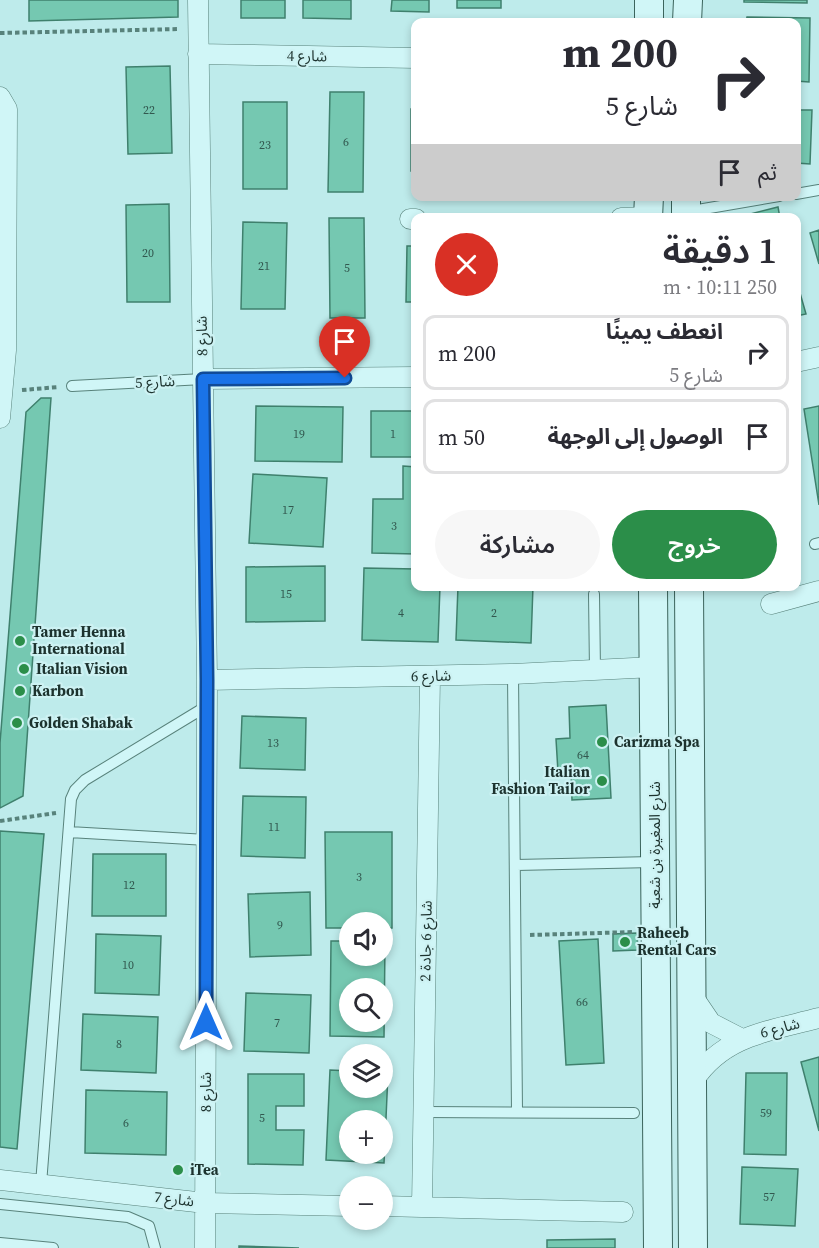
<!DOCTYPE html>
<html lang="ar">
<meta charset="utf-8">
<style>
body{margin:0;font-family:"Source Serif 4","Noto Sans Arabic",serif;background:#f7f7f7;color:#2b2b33;direction:rtl;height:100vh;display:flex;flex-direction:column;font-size:22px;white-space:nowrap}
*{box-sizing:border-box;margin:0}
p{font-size:20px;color:#7c7c81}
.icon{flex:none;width:33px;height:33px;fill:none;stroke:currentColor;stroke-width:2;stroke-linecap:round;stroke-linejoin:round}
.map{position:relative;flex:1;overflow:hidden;direction:ltr}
.sheet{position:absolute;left:411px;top:213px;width:390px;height:378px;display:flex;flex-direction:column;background:#fff;border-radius:12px;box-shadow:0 3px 9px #0003;direction:rtl}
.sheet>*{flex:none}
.top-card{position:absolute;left:411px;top:18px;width:390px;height:183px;border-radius:12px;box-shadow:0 3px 9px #0003;direction:rtl;background:#fff;color:#2b2b33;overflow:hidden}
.buttons{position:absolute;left:339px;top:912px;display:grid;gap:12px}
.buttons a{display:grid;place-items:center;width:54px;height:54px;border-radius:50%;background:#fff;box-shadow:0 3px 9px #0003;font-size:30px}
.pin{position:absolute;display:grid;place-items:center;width:51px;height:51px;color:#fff;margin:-62px -26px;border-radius:50% 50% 50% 0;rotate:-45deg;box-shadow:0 0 6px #0007}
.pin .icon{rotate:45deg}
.me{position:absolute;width:66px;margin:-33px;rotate:0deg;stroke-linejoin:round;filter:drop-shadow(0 0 4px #0008)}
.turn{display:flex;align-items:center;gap:21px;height:126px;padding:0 24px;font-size:27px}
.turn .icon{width:78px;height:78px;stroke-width:2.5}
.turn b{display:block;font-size:42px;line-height:51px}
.then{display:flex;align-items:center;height:57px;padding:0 24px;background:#0003;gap:12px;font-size:22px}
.round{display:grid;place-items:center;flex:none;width:63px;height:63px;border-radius:32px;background:#f7f7f7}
.head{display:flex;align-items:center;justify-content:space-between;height:102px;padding:0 24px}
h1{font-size:36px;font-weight:600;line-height:45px}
.action{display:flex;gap:12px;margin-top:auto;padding:12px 24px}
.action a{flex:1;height:69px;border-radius:36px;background:#2b8e49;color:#fff;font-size:24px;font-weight:600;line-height:69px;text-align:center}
.action a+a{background:#f7f7f7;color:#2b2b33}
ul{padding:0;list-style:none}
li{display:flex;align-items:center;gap:18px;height:75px;margin:0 12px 9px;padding:0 12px;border:3px solid #e1e1e2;border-radius:12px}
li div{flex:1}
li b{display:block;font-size:22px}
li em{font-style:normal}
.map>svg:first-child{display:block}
.building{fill:#75c8b1;stroke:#3f806d;stroke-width:1.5;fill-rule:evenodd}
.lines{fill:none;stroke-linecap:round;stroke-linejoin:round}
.lane-casing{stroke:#58827b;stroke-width:12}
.street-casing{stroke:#58827b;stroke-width:21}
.secondary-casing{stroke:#3b645c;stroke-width:30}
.path{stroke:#58827b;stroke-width:4;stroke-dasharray:4.5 3;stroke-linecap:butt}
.lane{stroke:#d0f6f7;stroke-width:10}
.street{stroke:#d0f6f7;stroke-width:20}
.secondary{stroke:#d0f6f7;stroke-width:28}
.route-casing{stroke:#114b97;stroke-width:15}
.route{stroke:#1a73e8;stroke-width:10}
.poi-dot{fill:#2b8e49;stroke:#cdf2f3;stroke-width:2}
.labels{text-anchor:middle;stroke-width:4.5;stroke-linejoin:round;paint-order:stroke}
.number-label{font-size:12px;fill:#32584f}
.street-label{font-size:15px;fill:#1c322e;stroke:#cdf2f3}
.poi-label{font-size:15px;font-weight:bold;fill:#1c322e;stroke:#cdf2f3;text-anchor:start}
</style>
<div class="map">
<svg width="819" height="1248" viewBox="0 0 819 1248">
<rect width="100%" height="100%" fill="#beebeb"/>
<path class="building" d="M29,0H178V17L29,21Z
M241,0H285V18H241Z
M303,0H351V19L303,18Z
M392,0H429V12L391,11Z
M457,0H501V8H457Z
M744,0H807V3L744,2Z
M747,17L810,18L809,82L796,81V22H746Z
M170,66L172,153L128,154L126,67Z
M330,92H364L363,192H328Z
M243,102H287V189H243Z
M411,109H416V171H411Z
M796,110H812L810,164L796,163Z
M169,204L170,302H127L126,205Z
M778,207L780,218H746V215Z
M329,218H364L365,318H330Z
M243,222L287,223L285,309H241Z
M819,230V264L810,233Z
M407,246H416V302H406Z
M796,279L806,314L796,316Z
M41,398H51L23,796L0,808V743L26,412Z
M256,406L343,407L342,462L255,461Z
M819,406V505L804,409Z
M371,411H416V457H371Z
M403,466L416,467V554L372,553L373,499H403Z
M253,474L327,478L323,547L249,543Z
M325,566V621L246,622V567Z
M364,568L416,569V586H440L438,642L362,640Z
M458,586H533L531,643L456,640Z
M606,705L611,798L572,800L571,772H558L556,739L570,738L569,707Z
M242,716L306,718L305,770L240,768Z
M243,796L306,797L305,858L241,856Z
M0,831L44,834L17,1149L0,1147Z
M325,832H392V928H382V922H350V928H326Z
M93,854H166V916H92Z
M310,892L311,955L250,957L248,894Z
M637,933L638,950L613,951V934Z
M96,934L161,936L159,995L95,993Z
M598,939L604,1063L566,1065L559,941Z
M331,941H350V956H382V942H385L384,1037L330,1036ZM350,988H382V1022H350Z
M246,993L311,995L309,1053L244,1051Z
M83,1014L158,1017L156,1073L81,1070Z
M819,1057V1131L801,1062Z
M330,1070L350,1071V1088H382V1072L388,1073L384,1163L326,1160ZM350,1120H382V1154H350Z
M746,1073H787L786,1155L744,1154Z
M248,1074H304V1106H276V1130H304L303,1165L248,1164Z
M86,1090L167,1092L166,1155L85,1153Z
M742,1167L798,1169L795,1226L740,1224Z
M615,1239V1248H547V1240Z
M239,1246L299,1248H239Z"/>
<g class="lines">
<g class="lane-casing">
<path id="lane" d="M796,194L819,190
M686,212L779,196
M72,386L203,379
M815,544L819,543
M594,594L595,671
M513,674L517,1112
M69,832L207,840
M516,865L653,862
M424,1112L634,1113
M41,1184L71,799L75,790L85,780L207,706
M0,1204L128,1217L149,1226L155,1248
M0,1243L53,1248"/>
</g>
<g class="street-casing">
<path id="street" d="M198,0L207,680L205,1248
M198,54L416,58
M0,97L7,109L6,350L0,418
M621,218L648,217
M410,219H416
M796,362L819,357
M203,379L416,377
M771,604L819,591
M207,680L513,674L654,667
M692,995L711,1023L742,1039
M694,1080C724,1035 770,1031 819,1018
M0,1180L205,1203L350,1206
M382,1206L623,1212
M422,1207L430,676"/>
</g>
<g class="secondary-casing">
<path id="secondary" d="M649,0V22
M687,22L688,0
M648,218L649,196
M686,218V196
M653,586L658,1248
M689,586L693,1248"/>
</g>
<path class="path" d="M0,33L179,29
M22,390L59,387
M0,821L56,813
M530,935L634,932"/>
<use href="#lane" class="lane"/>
<use href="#street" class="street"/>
<use href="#secondary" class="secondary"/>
</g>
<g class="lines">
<g class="route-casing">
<path id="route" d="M206,1022L207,680L203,379L345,378"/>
</g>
<use href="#route" class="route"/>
</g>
<g class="poi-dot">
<circle cx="20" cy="641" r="6"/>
<circle cx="24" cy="669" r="6"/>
<circle cx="20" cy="691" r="6"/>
<circle cx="17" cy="723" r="6"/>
<circle cx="602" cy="742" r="6"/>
<circle cx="602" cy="781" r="6"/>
<circle cx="625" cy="942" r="6"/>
<circle cx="178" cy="1170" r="6"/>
</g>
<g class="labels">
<g class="number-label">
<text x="149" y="114">22</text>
<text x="346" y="146">6</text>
<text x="265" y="149">23</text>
<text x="148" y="257">20</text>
<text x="264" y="270">21</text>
<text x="347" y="272">5</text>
<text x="299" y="438">19</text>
<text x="393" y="438">1</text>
<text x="288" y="514">17</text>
<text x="394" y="530">3</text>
<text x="286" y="598">15</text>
<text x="401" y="617">4</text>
<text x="494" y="617">2</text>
<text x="273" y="747">13</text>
<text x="583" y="759">64</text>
<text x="274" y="831">11</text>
<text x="359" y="881">3</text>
<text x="129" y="889">12</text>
<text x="280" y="929">9</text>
<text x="128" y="969">10</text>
<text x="582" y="1006">66</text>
<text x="277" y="1027">7</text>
<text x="119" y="1048">8</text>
<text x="766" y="1117">59</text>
<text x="262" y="1122">5</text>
<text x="126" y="1127">6</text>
<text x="769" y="1201">57</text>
</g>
<g class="street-label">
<text transform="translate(307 56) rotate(1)" y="5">شارع 4</text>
<text transform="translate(202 336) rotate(-91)" y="5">شارع 8</text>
<text transform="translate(155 382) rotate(-3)" y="5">شارع 5</text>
<text transform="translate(431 676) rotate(-1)" y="5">شارع 6</text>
<text transform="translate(655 845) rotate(-90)" y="5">شارع المغيرة بن شعبة</text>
<text transform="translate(426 941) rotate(-89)" y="5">شارع 6 جادة 2</text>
<text transform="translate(780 1028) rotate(-15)" y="5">شارع 6</text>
<text transform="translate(206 1092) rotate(-90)" y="5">شارع 8</text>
<text transform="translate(174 1199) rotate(7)" y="5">شارع 7</text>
</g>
<g class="poi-label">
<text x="32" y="637">Tamer Henna<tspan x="32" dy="17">International</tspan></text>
<text x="36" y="674">Italian Vision</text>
<text x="32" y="696">Karbon</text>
<text x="29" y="728">Golden Shabak</text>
<text x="614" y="747">Carizma Spa</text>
<text x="590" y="777" text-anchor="end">Italian<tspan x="590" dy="17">Fashion Tailor</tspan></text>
<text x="637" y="938">Raheeb<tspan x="637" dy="17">Rental Cars</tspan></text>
<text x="190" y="1175">iTea</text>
</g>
</g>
</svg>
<div class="buttons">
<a><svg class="icon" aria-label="sound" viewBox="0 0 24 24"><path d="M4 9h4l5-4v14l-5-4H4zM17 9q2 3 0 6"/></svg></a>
<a><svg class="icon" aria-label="search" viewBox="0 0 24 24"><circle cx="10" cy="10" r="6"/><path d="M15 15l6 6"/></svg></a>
<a><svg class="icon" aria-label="layers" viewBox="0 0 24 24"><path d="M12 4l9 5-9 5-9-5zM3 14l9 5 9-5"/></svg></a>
<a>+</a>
<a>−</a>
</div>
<div class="pin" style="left:345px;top:378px;background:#d93025"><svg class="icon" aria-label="arrive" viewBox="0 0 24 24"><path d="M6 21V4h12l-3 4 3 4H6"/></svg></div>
<svg class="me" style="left:206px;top:1022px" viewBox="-20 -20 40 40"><path d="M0-17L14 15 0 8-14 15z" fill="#1a73e8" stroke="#fff" stroke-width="4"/></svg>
<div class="top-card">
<div class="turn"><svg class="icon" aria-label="right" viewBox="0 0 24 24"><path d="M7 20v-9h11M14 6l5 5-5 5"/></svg><div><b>200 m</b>شارع 5</div></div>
<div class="then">ثم<svg class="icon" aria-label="arrive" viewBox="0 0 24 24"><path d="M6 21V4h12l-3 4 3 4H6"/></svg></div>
</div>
<section class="sheet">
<div class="head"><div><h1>1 دقيقة</h1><p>250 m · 10:11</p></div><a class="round" style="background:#d93025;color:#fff"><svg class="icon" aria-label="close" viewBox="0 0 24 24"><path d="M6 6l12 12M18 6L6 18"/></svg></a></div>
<ul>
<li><svg class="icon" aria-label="right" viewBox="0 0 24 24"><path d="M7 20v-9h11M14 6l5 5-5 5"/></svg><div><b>انعطف يمينًا</b><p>شارع 5</p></div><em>200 m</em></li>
<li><svg class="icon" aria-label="arrive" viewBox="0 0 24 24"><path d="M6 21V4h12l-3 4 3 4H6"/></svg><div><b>الوصول إلى الوجهة</b></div><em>50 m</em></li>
</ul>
<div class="action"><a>خروج</a><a>مشاركة</a></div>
</section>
</div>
